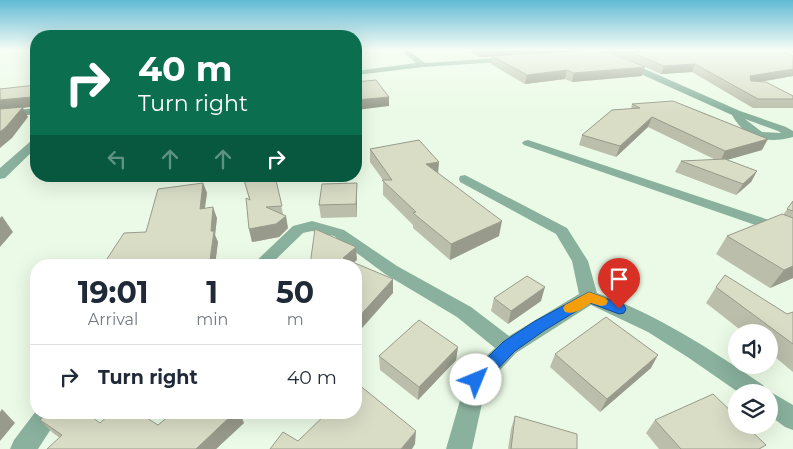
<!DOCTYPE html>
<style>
body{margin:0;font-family:Montserrat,sans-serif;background:#f2f2f3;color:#1f2937;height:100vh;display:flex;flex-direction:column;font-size:19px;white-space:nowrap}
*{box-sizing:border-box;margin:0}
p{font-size:16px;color:#747a83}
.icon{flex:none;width:28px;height:28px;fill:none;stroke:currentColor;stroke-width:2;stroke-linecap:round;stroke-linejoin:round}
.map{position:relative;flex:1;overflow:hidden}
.panel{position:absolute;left:30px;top:259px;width:332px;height:160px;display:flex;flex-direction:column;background:#fff;border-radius:20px;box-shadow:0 5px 20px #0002}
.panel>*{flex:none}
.hud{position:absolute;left:30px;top:30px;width:332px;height:152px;border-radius:20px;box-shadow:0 5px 20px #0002;background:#0b6e4f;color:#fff;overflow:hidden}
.buttons{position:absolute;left:728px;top:324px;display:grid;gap:10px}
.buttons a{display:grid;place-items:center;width:50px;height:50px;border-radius:50%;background:#fff;box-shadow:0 5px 20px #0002;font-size:25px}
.pin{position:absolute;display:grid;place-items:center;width:42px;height:42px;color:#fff;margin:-51px -21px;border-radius:50% 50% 50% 0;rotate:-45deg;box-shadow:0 0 5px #0007}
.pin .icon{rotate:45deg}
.me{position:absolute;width:55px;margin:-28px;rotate:45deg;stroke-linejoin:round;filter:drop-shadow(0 0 4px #0008)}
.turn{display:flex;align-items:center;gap:18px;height:105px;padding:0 25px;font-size:22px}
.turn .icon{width:65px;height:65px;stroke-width:2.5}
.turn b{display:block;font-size:35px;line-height:42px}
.lanes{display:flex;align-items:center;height:48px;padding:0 25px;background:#0003;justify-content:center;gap:25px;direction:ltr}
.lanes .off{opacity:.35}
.eta{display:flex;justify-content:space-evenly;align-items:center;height:85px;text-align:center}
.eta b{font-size:30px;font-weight:700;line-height:35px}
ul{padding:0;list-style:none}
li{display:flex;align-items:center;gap:15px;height:65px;padding:0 25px;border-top:1px solid #e0e1e3}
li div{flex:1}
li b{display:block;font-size:19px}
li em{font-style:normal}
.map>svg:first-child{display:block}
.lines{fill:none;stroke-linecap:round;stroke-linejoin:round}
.minor{fill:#89b19d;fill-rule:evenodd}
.wall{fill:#bbbeaa}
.shaded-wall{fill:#989b8b}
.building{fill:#d9ddc6;stroke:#989b8b}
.route{fill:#1a73e8;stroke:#114b97}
.slow{fill:#f59e0b}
</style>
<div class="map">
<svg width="793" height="449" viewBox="0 0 793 449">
<rect width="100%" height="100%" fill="#ebfae6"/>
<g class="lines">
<path class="minor" d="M401,50H408L425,63L512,57L516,59L512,61L423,67L356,75V71L416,63Z
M616,50H647L643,52L589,56L585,54L589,52Z
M784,50H793V52Z
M623,62H629L740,111L786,127L793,131V137C768,144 745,139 732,115L623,66ZM745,119L778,131L781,133L762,132Z
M36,108V114L0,118V112Z
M36,139V148L5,178L0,179V168L32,140Z
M528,140L793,228V238L524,145L522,143L524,141Z
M465,175L567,228L588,261L597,293C658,315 710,349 763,385L766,392L769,391L793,405V430L785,427L769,415V392H738L689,358L648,332L591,305L516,353L486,385L472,449H446L468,373L495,348L457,317L385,274L334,236L312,231L303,233L270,265H252L293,226L312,221L344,230L397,266L471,307L509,336L579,294L572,261L556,234L460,182L459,179L460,176Z
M36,411L62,412L38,449H10L14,440Z"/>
</g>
<path class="wall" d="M466,50H589L642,76L572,82L565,79L525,84L491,64L492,57H479Z
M620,50H781L793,56V76L760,82L793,96V108H753L692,72L661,74L618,55Z
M632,104L762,150L726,160L757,171L751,182L736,195L675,172L681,161L716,160L648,127L616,157L579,145L582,135L631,109Z
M370,149L438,173L499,236L450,260L413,228V225L383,195V180L370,162Z
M275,176L283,214L288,228L279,237L252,242L249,229V199L244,180Z
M203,183L207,193L205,208L217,218L215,235L218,242L215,265H103L146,232Z
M357,183V217L321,218L319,205Z
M793,201V278L770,288L716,254L727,236L783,215Z
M716,287L787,314L793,312V372L769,352V332H743L706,303Z
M494,298L541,301L508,324L491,311Z
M458,347L456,360L418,400L380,370L379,356Z
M555,354L651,368L600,412L550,367Z
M174,412H239L244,423L216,449H47L60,438L53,433L40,420L158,425Z
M515,416L577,449H508L511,429Z
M655,420L762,449H659L646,433Z"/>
<path class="shaded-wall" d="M480,50H589L479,57Z
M695,64L692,72L661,74L664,66Z
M645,67L642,76L572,82L574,73Z
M793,69V76L746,84L750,76Z
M567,70L565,79L525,84L527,75Z
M36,91V106L23,108L28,117L12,138L0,148V100Z
M389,97V106L356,110V100Z
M652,117L648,127L616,157L620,146Z
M768,139L762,150L720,162L725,151Z
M439,162L438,175L426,164Z
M757,171L751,182L736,195L743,184Z
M203,183L207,193L203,220L200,209Z
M357,183V217L356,204Z
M213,207L217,218L215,235L218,242L215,265H175L211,231Z
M2,216L13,232L0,247V218Z
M286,216L288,228L279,237L252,242L249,229Z
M502,221L499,236L450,260L451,244Z
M356,247L357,260L351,265L343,258Z
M793,266V278L770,288L784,270Z
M393,279V293L356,335V320Z
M545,287L541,301L508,324L511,311Z
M458,347L456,360L418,400L419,387Z
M658,355L651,368L600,412L607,399Z
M2,409L15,423L0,441V412Z
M235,412H239L244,423L216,449H196Z
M416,431L415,444L412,449H401Z"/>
<path class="building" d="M591,50H603L645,67L574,73L567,70L527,75L492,56Z
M625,50H781L793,56V69L750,76L751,81L766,82L793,96V99H758L695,64L664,66Z
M376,80L389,97L356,100V82Z
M36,85V91L31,97L0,100V89Z
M673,101L768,139L725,151L652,117L620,146L582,135L612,110L640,108L632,104Z
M23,107L6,127L0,132V109Z
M419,140L439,162L426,164L502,221L451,244L413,213L416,212L382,180H392L370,149Z
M725,159L757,171L743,184L681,161Z
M264,176H275L282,206L266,207L286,216L276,224L249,229L246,198L250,200L244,180Z
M203,183L200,209L213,207L211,231H214L210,260L175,265H172L173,260L143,262L140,265H103L124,233L146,232L158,189Z
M357,183L356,204L319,205L322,184Z
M793,201V211L787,209Z
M782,214L793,218V266L784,270L727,236Z
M315,229L356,247L343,258L393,279L356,320V265H310Z
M197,261L212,265H193Z
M725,275L787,314L793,312V344L716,287Z
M527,276L545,287L511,311L494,298Z
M606,317L658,355L607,399L555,354Z
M419,320L458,347L419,387L379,356Z
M358,384L416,431L401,449H270L283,432L298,441L328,412H356V385Z
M713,394L736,416V425H745L766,445L759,449H681L655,420Z
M49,412H85L100,423L112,412H137L158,425L174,412H235L196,449H47L62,435L40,420Z
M515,416L577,434V449H511Z"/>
<linearGradient id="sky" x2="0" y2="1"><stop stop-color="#60bad5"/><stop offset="0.44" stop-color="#f6fdf4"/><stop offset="1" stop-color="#f6fdf4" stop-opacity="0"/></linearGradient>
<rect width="793" height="113" fill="url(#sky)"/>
<path class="route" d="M589,292L624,305L626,309L624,313L619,314L590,303L545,330L515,351L482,385L476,387L470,385L468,380L470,375L503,342L535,321Z"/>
<path class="slow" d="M589,292L606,298L608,301L606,305L601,306L591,303C583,308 575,315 565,312L563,308L565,305Z"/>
</svg>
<div class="buttons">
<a><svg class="icon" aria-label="sound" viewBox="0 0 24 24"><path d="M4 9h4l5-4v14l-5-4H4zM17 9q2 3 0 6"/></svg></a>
<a><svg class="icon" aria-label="layers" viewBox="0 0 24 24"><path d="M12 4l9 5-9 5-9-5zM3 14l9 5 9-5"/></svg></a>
</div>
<div class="pin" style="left:619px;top:309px;background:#d93025"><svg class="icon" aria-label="arrive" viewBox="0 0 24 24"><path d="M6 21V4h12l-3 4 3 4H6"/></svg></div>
<svg class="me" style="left:476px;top:380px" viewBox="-20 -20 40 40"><circle r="19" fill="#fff"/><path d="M0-13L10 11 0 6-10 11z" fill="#1a73e8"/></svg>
<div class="hud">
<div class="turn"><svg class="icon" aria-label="right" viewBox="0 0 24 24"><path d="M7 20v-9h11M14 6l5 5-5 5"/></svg><div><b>40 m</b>Turn right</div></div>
<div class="lanes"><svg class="icon off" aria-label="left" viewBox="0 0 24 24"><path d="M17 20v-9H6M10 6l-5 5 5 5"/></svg><svg class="icon off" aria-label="ahead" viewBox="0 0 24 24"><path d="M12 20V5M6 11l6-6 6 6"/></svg><svg class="icon off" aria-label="ahead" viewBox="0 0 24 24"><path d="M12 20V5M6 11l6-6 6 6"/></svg><svg class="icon" aria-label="right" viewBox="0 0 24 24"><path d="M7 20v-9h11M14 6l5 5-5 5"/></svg></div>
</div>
<section class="panel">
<div class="eta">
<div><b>19:01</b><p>Arrival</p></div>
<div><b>1</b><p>min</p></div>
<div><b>50</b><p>m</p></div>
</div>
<ul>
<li><svg class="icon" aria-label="right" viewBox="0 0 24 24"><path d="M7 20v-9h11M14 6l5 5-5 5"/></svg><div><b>Turn right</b></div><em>40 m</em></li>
</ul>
</section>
</div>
